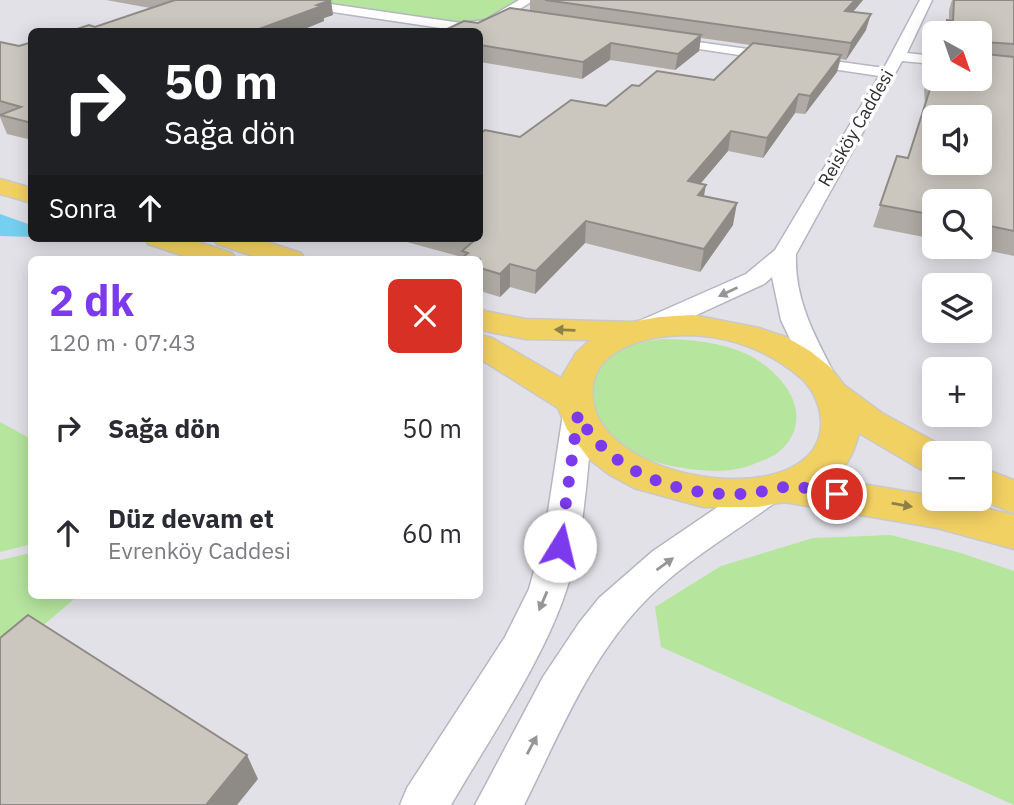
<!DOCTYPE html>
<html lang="tr">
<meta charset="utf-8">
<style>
body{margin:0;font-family:"IBM Plex Sans",sans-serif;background:#f7f7f7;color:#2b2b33;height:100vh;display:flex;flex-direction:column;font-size:26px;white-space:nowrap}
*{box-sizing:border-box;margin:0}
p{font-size:23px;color:#7c7c81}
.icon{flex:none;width:38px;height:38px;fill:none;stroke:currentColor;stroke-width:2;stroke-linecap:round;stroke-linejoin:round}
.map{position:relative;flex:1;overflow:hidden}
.sheet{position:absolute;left:28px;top:256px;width:455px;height:343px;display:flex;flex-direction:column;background:#fff;border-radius:10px;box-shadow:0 4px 18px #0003}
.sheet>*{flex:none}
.banner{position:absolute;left:28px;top:28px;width:455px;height:214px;border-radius:10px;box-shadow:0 4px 18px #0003;background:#202124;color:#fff;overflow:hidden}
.needle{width:46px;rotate:140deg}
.fabs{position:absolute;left:922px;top:21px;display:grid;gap:14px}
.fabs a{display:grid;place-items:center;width:70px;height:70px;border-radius:10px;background:#fff;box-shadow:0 4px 18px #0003;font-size:35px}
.pin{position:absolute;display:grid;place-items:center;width:60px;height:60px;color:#fff;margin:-30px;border:4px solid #fff;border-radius:50%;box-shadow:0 2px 7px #0007}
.me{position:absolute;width:77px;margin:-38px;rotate:9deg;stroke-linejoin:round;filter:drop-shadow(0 0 5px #0008)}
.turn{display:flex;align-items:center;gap:24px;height:147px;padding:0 21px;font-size:32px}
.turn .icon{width:91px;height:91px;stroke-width:2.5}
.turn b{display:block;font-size:49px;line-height:60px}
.then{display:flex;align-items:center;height:66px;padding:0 21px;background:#0003;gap:14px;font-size:26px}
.round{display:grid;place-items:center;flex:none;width:74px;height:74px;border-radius:10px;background:#f7f7f7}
.overview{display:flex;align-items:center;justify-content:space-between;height:119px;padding:0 21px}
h1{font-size:42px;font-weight:700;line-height:52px;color:#7c3aed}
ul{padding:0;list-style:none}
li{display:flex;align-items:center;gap:21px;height:105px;padding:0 21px}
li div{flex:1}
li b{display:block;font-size:26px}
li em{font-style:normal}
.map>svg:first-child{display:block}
.industrial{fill:#e3e1e8;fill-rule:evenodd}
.green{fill:#b6e59e}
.water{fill:#75cff0}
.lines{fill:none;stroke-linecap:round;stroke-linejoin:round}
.minor-casing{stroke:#b4b7c1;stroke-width:3}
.major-casing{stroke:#c9c9c9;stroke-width:3}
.minor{fill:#fff;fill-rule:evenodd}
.major{fill:#f2d163;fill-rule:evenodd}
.wall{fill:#afaba4}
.shaded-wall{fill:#8e8b86}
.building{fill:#cbc7bf;stroke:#8e8b86;stroke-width:2;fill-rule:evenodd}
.oneway{fill:#969696}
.oneway2{fill:#908048}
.route{stroke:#7c3aed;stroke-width:12;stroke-dasharray:0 21.6}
.labels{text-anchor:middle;stroke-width:7;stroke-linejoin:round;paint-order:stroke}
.far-street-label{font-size:18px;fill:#2e2e2e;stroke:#fff}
</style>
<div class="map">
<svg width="1014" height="805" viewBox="0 0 1014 805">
<rect width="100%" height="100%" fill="#efe9e1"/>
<path class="industrial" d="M0,0H1014V805H0ZM32,32H480V238H32ZM934,33H980V79H934ZM934,117H980V163H934ZM934,201H980V247H934ZM32,259H480V595H32ZM934,285H980V331H934ZM934,369H980V415H934ZM934,453H980V499H934Z"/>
<path class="green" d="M295,0H521L489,18L463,24Z
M661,339C691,339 721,342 749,355C785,374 817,417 780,451C774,457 763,460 756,463C740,471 716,472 699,470C678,468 656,464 637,454C600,435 564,387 610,355C625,345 644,342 661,339Z
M0,422L31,439L32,544L0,552Z
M891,535L961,553L1014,571V805L661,647L655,607L721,566L813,538Z
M31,553L32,595H79L0,662V560Z"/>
<path class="water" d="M0,214L31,225V237L0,236Z"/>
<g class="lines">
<g class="minor-casing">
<path id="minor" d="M273,0H303L461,23L485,20L519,0H534L493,26L461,31L279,4Z
M920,0H932L907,53L934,56V64L902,61L796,254C794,302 817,340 838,381L834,387L824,390L814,387L810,381L781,320L772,277L764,284L655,334L646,336L637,334L633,328L637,322L746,274L775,250L879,76L659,43L652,39L654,36L884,68Z
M578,404L589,407L593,414C587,472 585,533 567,588C544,660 489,739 451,805H400L407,788L505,637L529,589L545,531L563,414L567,407Z
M765,480L777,483L782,492L777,501C734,533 686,560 648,598C590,656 560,733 524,805H475L543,677L579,623L599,598L653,551L753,483Z"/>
</g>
<g class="major-casing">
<path id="major" d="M0,179L32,188V203L0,194Z
M144,238H186L232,253L236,259H193L148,244Z
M213,238H255L301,253L305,259H262L217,244Z
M480,310L525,319L632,322L659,317L693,315L759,328L786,337L810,351L830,367L844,385L882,413L948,449L951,453H934V473L920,469L859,433C855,450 847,468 832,479L934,496V499H948L1014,515V549L937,528L784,502L758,507H703L634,488L610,475L589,459L567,429L558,408L480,359V335L492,338L561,378L576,353L590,340L525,339L480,330ZM684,335C728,335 768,350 801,378C813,389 820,405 821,420C826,514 604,487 593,400C587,349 646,336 684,335Z
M980,467L1014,480V513L978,499Z"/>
</g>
<use href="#minor" class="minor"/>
<use href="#major" class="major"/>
</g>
<path class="wall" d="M106,0H330L333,15L324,18V21L297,32H68L95,27L150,8Z
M530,0H863L853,12L866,30L846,60L841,59L837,72L805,114L795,113L763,158L728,151L700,184L704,196L733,225L700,272L585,243L535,294L510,287L500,297L480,291V259H462V257L392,238H480L520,137L606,106L639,86L714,80L750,45L701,38L699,51L675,70L610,60L582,79L480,62V32L478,23L530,11Z
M952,0H1014V256L971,247H980V201H934V239L873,227L897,156L908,158L925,104L924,90L930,72H932V66L934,58V79L980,33H943L947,20L949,21V10Z
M0,42L19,46L32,42V140L7,134L0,117Z"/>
<path class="shaded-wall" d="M331,0L333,15L324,18V21L297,32H251Z
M855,0H863L841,26L845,11Z
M871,14L866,30L846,60L851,43Z
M701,35L699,51L675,70L678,54Z
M611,43L610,60L582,79L583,62Z
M841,55L837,72L805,114L810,96Z
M799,94L795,113L763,158L767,138Z
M731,131L728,151L685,202L688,181Z
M706,185L702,206L698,195Z
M737,203L733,225L700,272L704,249Z
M586,221L585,243L535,294L536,271Z
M510,264V287L500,297V274Z
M247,755L258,779L237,805H206Z"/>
<path class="building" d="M175,0H331L317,5L322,6L251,32H68L89,25L95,27Z
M545,0H855L845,11L871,14L851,43Z
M954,0H1014V44L984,42L986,54L1014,57V231L980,224V201H934V215L880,205L897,156L908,158L931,86L930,72L934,73V79H980V33H947V20L953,21ZM934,117H980V163H934Z
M510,8L701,35L678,54L611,43L583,62L480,45V32H441L464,21L478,23Z
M0,42L19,46L32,42V123L0,115L21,107L0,101Z
M753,43L841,55L810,96L799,94L767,138L731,131L688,181L706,185L698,195L737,203L704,249L586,221L536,271L510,264L500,274L480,268V259H468L463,257L468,253L462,251L476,239L473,238H480V134L485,130L520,137L571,100L606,106L632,85L639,86L657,71L714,80Z
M28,615L247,755L206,805H0V638Z"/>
<defs><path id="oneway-solid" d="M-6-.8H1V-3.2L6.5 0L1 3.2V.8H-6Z" transform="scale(1.75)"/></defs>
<g class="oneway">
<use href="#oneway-solid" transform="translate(728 292) rotate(155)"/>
<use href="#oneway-solid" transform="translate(665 564) rotate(-36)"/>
<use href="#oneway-solid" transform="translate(543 601) rotate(113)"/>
<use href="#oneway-solid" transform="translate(532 745) rotate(-62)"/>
</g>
<g class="oneway2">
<use href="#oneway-solid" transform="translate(565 330) rotate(-178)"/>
<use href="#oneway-solid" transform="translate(902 505) rotate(10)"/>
</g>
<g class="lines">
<path class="route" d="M560,546L578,414C607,472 680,497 742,494C756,494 770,489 784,487C800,485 821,491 837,494"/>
</g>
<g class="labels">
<g class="far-street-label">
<text transform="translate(856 128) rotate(-60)" y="6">Reisköy Caddesi</text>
</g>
</g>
</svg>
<div class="fabs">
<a><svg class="needle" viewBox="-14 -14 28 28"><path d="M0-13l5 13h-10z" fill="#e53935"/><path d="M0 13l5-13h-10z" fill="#7c7c81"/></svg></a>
<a><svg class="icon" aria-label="sound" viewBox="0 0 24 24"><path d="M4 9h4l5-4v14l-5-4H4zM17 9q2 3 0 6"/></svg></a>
<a><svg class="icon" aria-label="search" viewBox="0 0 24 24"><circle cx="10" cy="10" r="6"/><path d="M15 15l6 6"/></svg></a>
<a><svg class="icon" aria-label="layers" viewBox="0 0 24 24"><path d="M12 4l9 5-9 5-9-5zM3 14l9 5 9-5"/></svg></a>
<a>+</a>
<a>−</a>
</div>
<div class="pin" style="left:837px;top:494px;background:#d93025"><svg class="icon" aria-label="arrive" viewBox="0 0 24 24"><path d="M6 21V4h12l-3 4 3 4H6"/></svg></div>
<svg class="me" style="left:560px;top:546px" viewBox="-20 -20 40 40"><circle r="19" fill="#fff"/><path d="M0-13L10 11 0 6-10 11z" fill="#7c3aed"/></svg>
<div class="banner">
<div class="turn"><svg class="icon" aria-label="right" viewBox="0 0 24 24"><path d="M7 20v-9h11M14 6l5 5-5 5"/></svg><div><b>50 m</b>Sağa dön</div></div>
<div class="then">Sonra<svg class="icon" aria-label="ahead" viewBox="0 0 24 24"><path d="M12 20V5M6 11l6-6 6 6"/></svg></div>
</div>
<section class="sheet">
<div class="overview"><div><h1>2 dk</h1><p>120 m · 07:43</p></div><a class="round" style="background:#d93025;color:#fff"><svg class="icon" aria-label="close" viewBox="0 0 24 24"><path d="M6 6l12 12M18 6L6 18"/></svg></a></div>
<ul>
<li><svg class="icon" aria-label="right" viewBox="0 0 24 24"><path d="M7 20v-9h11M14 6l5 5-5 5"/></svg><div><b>Sağa dön</b></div><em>50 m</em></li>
<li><svg class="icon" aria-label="ahead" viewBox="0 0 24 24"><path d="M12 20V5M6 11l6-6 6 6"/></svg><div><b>Düz devam et</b><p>Evrenköy Caddesi</p></div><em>60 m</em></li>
</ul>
</section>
</div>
